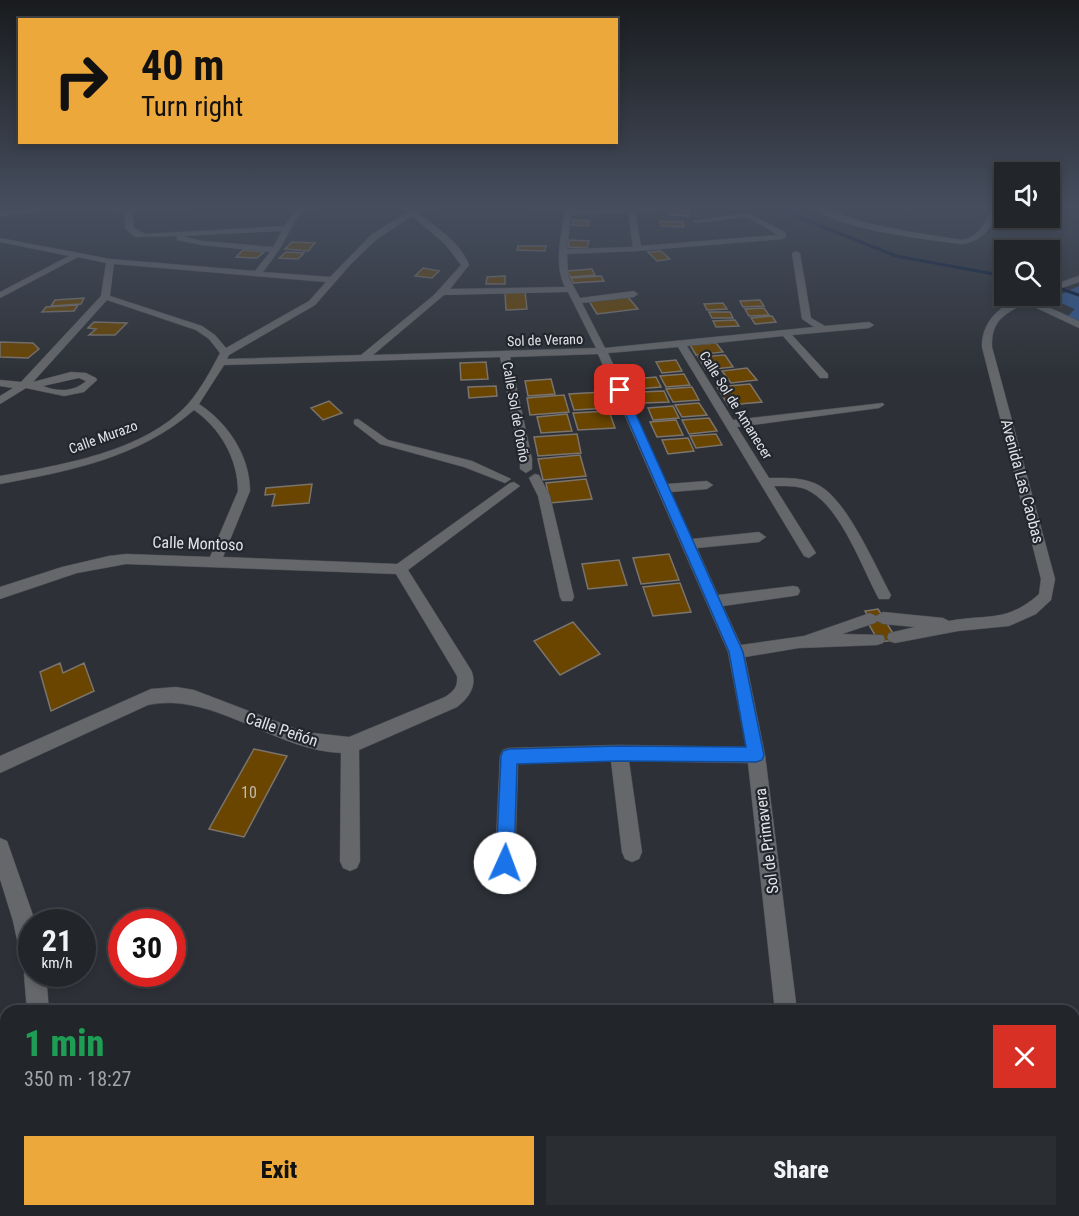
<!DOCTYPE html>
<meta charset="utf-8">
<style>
body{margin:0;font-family:"Roboto Condensed",sans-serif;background:#2a2d31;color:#f1f3f6;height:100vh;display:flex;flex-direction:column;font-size:22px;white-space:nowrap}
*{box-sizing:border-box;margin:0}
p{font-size:20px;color:#a2a5a8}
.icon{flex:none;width:33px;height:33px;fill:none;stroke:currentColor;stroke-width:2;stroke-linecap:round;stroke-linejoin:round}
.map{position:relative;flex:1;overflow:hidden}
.sheet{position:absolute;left:0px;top:1005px;width:1080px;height:212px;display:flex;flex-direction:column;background:#222529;border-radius:18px 18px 0 0;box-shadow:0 3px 9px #0003,0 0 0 2px #3f4246}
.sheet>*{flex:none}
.hud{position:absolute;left:18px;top:18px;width:600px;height:126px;border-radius:0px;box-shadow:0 3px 9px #0003,0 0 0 2px #3f4246;background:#eda83b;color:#111;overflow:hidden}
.controls{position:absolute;left:994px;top:162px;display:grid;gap:12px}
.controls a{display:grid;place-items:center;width:66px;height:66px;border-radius:0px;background:#222529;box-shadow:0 3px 9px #0003,0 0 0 2px #3f4246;font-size:30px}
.speed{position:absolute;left:18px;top:909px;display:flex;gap:12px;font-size:30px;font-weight:700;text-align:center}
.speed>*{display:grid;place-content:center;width:78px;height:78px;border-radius:50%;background:#222529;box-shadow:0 3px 9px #0003,0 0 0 2px #3f4246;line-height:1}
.speed small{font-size:15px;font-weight:400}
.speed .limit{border:9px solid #d22;background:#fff;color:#111}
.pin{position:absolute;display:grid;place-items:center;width:51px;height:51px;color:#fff;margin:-26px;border-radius:12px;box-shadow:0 3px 9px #0006}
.me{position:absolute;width:66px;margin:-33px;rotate:2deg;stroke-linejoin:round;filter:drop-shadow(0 0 4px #0008)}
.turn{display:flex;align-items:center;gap:21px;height:126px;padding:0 24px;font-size:27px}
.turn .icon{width:78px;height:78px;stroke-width:2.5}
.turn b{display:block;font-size:42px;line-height:51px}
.round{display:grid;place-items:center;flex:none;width:63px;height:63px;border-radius:0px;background:#2a2d31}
.headline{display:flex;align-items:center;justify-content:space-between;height:102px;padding:0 24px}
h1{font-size:36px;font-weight:800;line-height:45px;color:#1e9e55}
.button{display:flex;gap:12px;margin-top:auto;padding:12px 24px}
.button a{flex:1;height:69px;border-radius:0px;background:#eda83b;color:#111;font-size:24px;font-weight:800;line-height:69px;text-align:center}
.button a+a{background:#2a2d31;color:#f1f3f6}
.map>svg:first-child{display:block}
.green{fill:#2f5994}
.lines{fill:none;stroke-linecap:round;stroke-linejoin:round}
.stream{stroke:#021636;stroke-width:3}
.building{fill:#6a4500;stroke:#7a746d;stroke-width:1.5}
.street-casing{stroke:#4a4d53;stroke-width:1}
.street{fill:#65676a;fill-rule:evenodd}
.route{fill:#1a73e8;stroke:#114b97;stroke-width:1.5}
.labels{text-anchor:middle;stroke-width:4.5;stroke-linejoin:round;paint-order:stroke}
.far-street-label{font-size:14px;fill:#e0e3e7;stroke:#23272d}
.street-label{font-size:16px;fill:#e0e3e7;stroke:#23272d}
.near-number-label{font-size:16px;fill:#c2bcad}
</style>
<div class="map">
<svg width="1079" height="1216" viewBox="0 0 1079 1216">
<rect width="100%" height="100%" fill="#2d3137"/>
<path class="green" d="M1079,286V321L1068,316L1075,309L1051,299Z"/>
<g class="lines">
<path class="stream" d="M784,206L801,218L896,256L1005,276
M1050,285L1079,295"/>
</g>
<path class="building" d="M668,210H688L689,216L670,215Z
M573,220L589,221L588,226L572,225Z
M660,221L683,222L684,227L661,226Z
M569,240L589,241L587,248L568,247Z
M292,242L315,243L308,251L285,249Z
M518,246H546L545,251L517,250Z
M243,250L264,252L257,258L236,257Z
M661,251L670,259L657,261L648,252Z
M286,252L304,253L298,259L279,258Z
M423,268L439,271L432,278L415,276Z
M592,269L595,275L570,277L567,271Z
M505,276V284H486L487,277Z
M601,276L604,281L573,283L571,278Z
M525,292L527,309L506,310L505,293Z
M628,297L638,309L597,314L589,301Z
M84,298L81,304L51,306L55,300Z
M760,300L764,306L743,307L740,301Z
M723,303L727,309L707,310L704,304Z
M78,305L74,311L42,312L46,307Z
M764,308L769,315L749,316L745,309Z
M709,312H730L733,318H712Z
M772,316L776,322L755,324L751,318Z
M735,320L739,326L716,327L713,321Z
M94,322L127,323L115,335H89L96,329L88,328Z
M0,342L33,343L39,349L28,358L0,357Z
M716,343L723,352L696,355L690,345Z
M725,355L733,367L706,370L698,357Z
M676,360L682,371L662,373L656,362Z
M486,362L488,379L461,380L460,363Z
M747,368L757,380L731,383L722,371Z
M684,374L690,385L666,387L660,376Z
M656,377L661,387L637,389L633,379Z
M551,379L555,394L528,396L525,381Z
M750,384L762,402L728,405L717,387Z
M496,386L497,396L469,398L468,387Z
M692,387L699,400L673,402L666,389Z
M664,391L669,402L644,403L640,392Z
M603,392L609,408L574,410L569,394Z
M564,395L569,412L530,415L527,398Z
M329,401L342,413L323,420L311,408Z
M699,403L707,415L682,417L675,405Z
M673,406L679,418L653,420L648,408Z
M609,411L615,428L578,430L573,413Z
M567,414L572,431L541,433L537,417Z
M709,418L717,431L689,434L682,420Z
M676,420L683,435L657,437L650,422Z
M577,434L581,453L538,456L534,437Z
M716,434L722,445L696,448L690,436Z
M688,438L694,451L668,454L662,440Z
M580,455L586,476L543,480L538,459Z
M586,479L592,499L550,503L546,483Z
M312,484L309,503L272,506L275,494L265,495L266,488Z
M669,554L679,580L641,584L633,558Z
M619,560L627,585L588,589L582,564Z
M680,583L691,612L653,616L643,587Z
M878,609L897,640L879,642L868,623H872L865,611Z
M573,622L600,654L560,675L534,641Z
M60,663L63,673L84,663L94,691L51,711L40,672Z
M254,749L287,756L244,837L209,829Z"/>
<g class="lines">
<g class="street-casing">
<path id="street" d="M50,206H208L179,210L132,211L134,228L145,234L285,226L297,206H303L302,209L321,206L299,214L279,250L263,272L330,277L371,235L407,212L399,206H406L413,210L444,206L418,213C436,227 461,243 469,265L450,289L565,287C553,263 562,234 565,209L537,211L524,206H581L572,211L696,206L693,209L635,212L641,246L778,235L747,217L696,223L692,221L748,213L785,232L786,237L782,239L637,251L567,254L568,276L580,298L634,291L638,294L634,297L582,303L605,348L814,327L802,319L792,253L796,251L800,253L811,318L825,326L869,322L874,325L869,328L792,335L828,374V378H820L783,336L687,346L733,420L883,403L884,405L879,408L737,427L769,478C786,478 805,477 820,486C848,502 875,566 891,595L889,599H879C862,568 842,510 811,492C801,485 786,486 774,486L816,553L809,558L804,556L678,347L608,353L667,484L707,481L713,485L707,489L671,492L692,539L759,532L766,537L759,542L697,548L718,595L793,586L798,587L800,591L798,595L793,596L723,606L741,645L804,636L870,613L876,616L883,612L943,618L949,621C987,614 1007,623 1039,594L1041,579L982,347C981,317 1010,296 1038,296L1033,300L1079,321V328L1026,303C1004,314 991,321 992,347L1055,579L1051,600L1036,614L1009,626L958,631L895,643L889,641L887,637L889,633L915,627L883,624L877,621L875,623L842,634L883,635L885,639L883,643L877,645L799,648L745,657L765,755L797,1011H775L748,763L629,761L642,852L639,859L632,862L625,859L622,852L611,761L518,764L515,863L512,870L505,873L498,870L495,863L500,756L503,750L509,748L619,745L746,747L728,652L598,354L510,357L532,459V469L526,473L520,469V459L500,357L224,365L199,404C228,423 250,456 250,491L223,557L397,564L510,483L514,482L520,486L408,570L471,670C478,685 469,698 457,707L359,750L360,861L357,868L350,871L343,868L340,861L341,753C274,750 212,691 148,705L0,773V756L151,689L176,687L194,690L304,732L349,737L445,697C454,691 458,687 457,676L396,574L126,564L77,573L0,599V587L62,567L109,556L126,554L210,557L238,491C238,459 220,428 194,410C139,458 69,471 0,484V476C61,465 144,452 188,404C201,389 211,370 220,353L209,339L196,330L107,300L33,382L71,372L86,373L96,378L97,380L84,392L64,396L26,388L0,404V396L13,388L0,386V380L21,382L101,296L106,263L78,257L0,298V292L69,256L0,242V238L110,259L255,271L270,252L202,245L177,240V236L135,237L126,229L124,211L50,210L0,216V212ZM628,212L633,247L567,249L571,215ZM412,216L445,244L461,265L434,295L361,355L227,359L229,355L315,305L351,264L377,239ZM282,231L273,247L202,241L182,236ZM114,264L326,282L309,301L226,348L215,335L202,326L110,296ZM568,292L596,348L373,355L444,295ZM79,378L86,381C74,392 58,392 43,386Z
M809,206C822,205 849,218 863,222C896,230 929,235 962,240C979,237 987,221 991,206H998C993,227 984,241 962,244C923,239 840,230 809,206Z
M898,206H910L911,207L907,209Z
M1079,276V282L1050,292V286Z
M358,419L388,440L472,461L511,479L505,483L464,467L380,444L354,424V420Z
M535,474L539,475L550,496L574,597L572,601H562L560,597L538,496L529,478Z
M0,838L7,841L35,921L32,922V974H46L49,1011H27L24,974L27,967L21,958L13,921L0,879Z
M6,1197V1210H21V1216H0V1200Z
M220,1210H247L246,1216H218Z
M797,1210H824L825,1216H797Z"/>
</g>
<use href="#street" class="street"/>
</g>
<linearGradient id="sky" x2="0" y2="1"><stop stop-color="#191b1e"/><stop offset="0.55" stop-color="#464e5e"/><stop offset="1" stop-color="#464e5e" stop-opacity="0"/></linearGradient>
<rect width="1079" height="376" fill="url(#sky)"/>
<path class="route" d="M620,387L625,390L743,652L764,755L762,760L756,762L618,761L517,764L514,863L511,869L505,872L499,869L496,863L501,756L503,751L509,749L618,746L746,747L729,652L615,390Z"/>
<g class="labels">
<g class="far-street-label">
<text transform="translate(545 340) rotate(-2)" y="5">Sol de Verano</text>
<text transform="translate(736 405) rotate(58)" y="5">Calle Sol de Amanecer</text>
<text transform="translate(516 412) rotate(80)" y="5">Calle Sol de Otoño</text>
<text transform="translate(103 437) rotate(-20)" y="5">Calle Murazo</text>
</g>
<g class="street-label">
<text transform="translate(1023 481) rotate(75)" y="6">Avenida Las Caobas</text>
<text transform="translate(198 543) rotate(2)" y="6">Calle Montoso</text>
<text transform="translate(282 729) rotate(19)" y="6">Calle Peñón</text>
<text transform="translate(766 841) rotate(-97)" y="6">Sol de Primavera</text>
</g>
<g class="near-number-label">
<text x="249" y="798">10</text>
</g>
</g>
</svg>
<div class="controls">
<a><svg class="icon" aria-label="sound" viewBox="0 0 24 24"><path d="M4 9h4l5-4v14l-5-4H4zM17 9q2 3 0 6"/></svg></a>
<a><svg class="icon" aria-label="search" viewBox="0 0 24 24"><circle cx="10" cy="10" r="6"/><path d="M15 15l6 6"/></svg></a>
</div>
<div class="speed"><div>21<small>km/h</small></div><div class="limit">30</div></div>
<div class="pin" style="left:620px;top:390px;background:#d93025"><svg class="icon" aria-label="arrive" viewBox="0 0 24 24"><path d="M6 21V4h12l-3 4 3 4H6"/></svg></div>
<svg class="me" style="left:505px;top:863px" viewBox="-20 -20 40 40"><circle r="19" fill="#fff"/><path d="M0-13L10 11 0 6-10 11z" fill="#1a73e8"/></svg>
<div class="hud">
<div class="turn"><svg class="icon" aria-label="right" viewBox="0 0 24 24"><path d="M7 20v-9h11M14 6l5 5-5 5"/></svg><div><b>40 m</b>Turn right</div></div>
</div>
<section class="sheet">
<div class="headline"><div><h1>1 min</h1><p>350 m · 18:27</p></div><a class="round" style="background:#d93025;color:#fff"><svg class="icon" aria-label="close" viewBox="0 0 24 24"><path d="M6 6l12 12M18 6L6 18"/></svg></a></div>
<div class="button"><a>Exit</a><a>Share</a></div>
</section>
</div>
